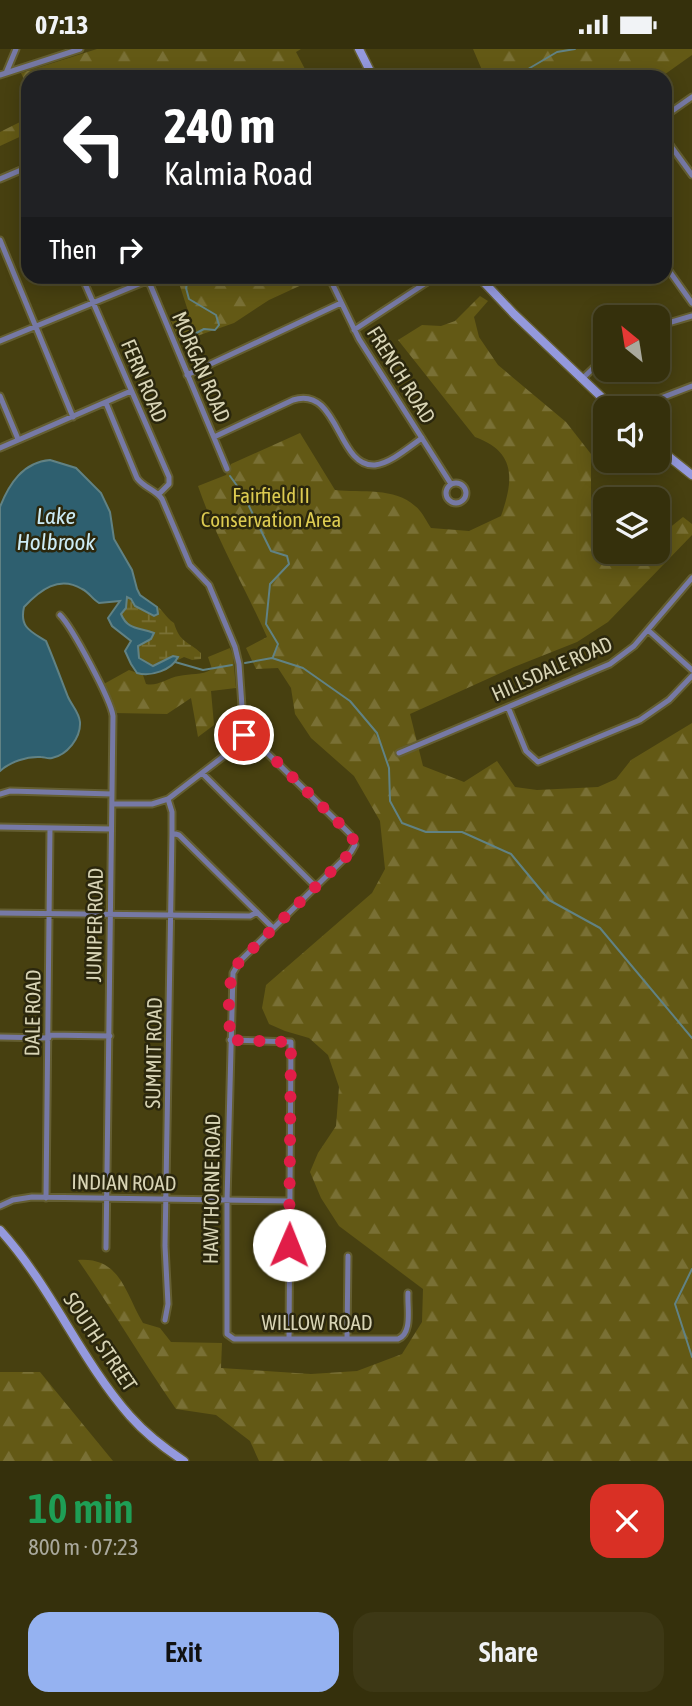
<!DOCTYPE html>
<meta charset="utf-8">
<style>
body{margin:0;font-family:"Asap Condensed",sans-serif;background:#3d3815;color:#f1f3f6;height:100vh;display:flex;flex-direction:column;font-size:26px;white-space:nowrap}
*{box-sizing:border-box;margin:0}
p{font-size:23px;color:#aaa99d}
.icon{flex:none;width:38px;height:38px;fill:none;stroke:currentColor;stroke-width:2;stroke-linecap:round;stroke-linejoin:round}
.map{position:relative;height:1412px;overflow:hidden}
.panel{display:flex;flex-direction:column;background:#35300c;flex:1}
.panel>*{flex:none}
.guide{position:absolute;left:21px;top:21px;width:651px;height:214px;border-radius:21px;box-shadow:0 4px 18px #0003,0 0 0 2px #4f4b2d;background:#202124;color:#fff;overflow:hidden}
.needle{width:46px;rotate:330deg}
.tools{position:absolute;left:593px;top:256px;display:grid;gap:14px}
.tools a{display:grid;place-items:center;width:77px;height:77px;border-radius:14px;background:#35300c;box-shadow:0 4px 18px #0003,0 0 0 2px #4f4b2d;font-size:35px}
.pin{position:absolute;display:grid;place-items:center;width:60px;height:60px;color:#fff;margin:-30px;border:4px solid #fff;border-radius:50%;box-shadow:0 2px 7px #0007}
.me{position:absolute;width:77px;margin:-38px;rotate:1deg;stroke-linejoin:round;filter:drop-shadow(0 0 5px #0008)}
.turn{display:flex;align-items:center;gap:24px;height:147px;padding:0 28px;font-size:32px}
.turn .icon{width:91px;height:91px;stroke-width:2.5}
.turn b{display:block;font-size:49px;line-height:60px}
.then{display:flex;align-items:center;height:66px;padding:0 28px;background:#0003;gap:14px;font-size:26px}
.round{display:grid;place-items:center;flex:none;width:74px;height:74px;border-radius:21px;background:#3d3815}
.summary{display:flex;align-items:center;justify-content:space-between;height:119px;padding:0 28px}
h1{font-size:42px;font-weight:600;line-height:52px;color:#1e9e55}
.action{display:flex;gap:14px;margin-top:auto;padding:14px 28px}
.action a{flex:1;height:80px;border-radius:21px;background:#95b2f1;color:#111;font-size:28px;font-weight:600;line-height:80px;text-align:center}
.action a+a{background:#3d3815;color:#f1f3f6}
.status{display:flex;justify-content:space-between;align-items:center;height:49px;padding:0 35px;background:#35300c;direction:ltr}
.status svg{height:19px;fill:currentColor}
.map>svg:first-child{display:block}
.forest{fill:url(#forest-firs)}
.wetland{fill:url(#wetland-marsh)}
.water{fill:#2e5f6f;stroke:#618284;stroke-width:2}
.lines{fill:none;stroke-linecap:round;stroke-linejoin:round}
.stream{stroke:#618284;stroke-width:2}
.minor-casing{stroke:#645e31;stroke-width:9}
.secondary-casing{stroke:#645e31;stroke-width:11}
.minor{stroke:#7679a5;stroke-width:5}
.secondary{stroke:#9499dd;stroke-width:8}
.route{stroke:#e11d48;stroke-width:12;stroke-dasharray:0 21.6}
.labels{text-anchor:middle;stroke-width:5;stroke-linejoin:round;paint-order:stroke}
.street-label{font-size:21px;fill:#d8d4b5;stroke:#2b270d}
.park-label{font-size:21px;fill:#ddcb51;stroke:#2b270d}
.water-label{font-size:23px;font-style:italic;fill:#ccebf5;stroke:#2b270d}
</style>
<div class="status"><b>07:13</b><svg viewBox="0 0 49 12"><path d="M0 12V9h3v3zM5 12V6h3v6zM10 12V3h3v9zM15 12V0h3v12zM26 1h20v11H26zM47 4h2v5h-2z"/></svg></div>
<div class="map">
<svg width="692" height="1412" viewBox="0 0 692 1412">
<defs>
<pattern id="forest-firs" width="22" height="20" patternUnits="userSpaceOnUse" patternTransform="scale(1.75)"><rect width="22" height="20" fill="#635915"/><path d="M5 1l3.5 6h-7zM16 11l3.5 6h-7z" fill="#797035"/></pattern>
<pattern id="wetland-marsh" width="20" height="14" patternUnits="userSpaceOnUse" patternTransform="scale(1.75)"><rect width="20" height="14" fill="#635915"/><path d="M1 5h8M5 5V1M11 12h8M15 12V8" fill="none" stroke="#797035"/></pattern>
</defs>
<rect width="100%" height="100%" fill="#474010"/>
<path class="forest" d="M97,0H301L296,3L306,22L296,28H28V39L21,24Z
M473,0H692V6L661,28H485Z
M28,69V84L0,97V83Z
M177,228H319L269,251L234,274L180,293L171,272L189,265Z
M480,247L488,252L474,268L479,288L498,316L566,373L591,405V460L605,462L606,502H658V488L683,468L692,475V486L608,573L577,593L514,618L410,665L423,717L464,733L497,712L515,738L537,741L598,738L616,730L631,711L692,674V1412H259L250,1392L216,1366L176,1360C142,1311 112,1260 78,1211C121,1208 125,1244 143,1274L160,1279L171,1293L222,1294L221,1319L311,1325L357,1322L402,1305L422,1273L423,1240L339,1177L321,1149L310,1123L318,1104L336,1077L339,1038L328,1006L309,989L285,982L269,975L262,959L266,936L372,844L385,820L380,772L354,727L311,689L295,665L291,639L278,619L256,620L246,599L267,588C245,538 216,490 198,437L226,426L231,415L300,384L335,441C361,444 395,438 415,457C422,462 426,472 431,479L469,482L501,467C514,430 516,403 475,388L398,291L422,276L441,277L455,272Z
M230,599L233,607L236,639L211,642L214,676L198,688L191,649L167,665L114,664V658L102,636L129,621L143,626L146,635C157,638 167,629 179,627C191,624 201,627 212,620L208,608Z
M0,1323H40L113,1412H0Z"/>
<path class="wetland" d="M127,547L135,557L154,567L157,558L154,555C163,560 165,568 174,574C180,594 188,592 201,604V610L192,611L184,608L178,611V608L173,607L153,617L139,609L137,601L149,581C140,581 120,578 121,565C122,560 125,552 127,547Z"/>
<path class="water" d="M50,411L76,419L101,444L110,463L114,490L132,521L137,540L140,546L157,558L158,565L154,567L135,557L131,550L127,548L126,559L121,565C128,582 140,578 154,584L151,590L138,597L139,609L153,617L173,607L178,608C172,621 151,628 137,624L131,615L125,602L131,592L112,577L108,569L120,552L99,554C92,550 89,543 82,540C59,526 40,541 24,558C19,579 32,583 46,592C54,611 61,630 68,648C72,657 79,663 80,673C81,689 67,706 52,709C47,710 45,708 41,708C27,707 10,713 0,722V458C9,435 23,413 50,411Z"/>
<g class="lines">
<path class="stream" d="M520,28L523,23L557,3L575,0
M185,290L204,280L215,281L219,276L216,266L189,250L186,239L189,228
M230,427L243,445L271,502L287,507L289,515L270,535L266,575L278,595L273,608
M175,613L203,621L232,616
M245,614L272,609L303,619L350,652L377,684L389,719L390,752L402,774L426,783H462L511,805L549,851L600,879L692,989
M692,1220L675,1255L692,1308"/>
<g class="minor-casing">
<path id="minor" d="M6,24L16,0
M0,26L80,0
M665,67L692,48
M665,89L692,126
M0,130L28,118
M0,191L73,368
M665,216L692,254
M82,228L169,428V435L159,445
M147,228L227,420
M330,230L359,290L451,435
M658,277L692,267
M354,281L435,228
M0,292L156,228
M187,326L341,254
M582,330L606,307
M0,347L18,390
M106,354L137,429C144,439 155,440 162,450L190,516L209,536L235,598L239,615L244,686L237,697L168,750L152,755H112
M635,359L692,337
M214,388L293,351C339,336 337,419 375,416C391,414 409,398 422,389
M0,399L131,342
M446 444a10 10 0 1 1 20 0a10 10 0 1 1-20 0Z
M60,566C72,578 111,651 113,667L106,1199
M648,581L692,621
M508,658L526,702L538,713L640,671L669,651L692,627
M244,686L256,693L350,785L355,796L351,803L240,912L233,924L227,1152V1285L234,1290H398C413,1284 407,1259 408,1244
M399,704L610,615L634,597L692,529
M202,724L315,837
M0,745L10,742L112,745
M0,778L111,780
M172,784L179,786L273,879
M0,864L250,867L257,863
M49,986L110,987
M0,988L49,989
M230,991L291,993L289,1290
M46,1149L50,779
M0,1157L13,1151L32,1148L290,1152
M165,1271L168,1255L165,1197L172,784V763L168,750
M347,1289L348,1207"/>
</g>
<g class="secondary-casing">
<path id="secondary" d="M359,0L373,28
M479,228L514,265L613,359
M658,399L692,426
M0,1181C51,1237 80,1310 130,1367C146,1385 164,1399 184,1412"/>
</g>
<use href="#minor" class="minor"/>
<use href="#secondary" class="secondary"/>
</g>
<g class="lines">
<path class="route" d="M244,686L257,693L350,785L355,794L351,803L240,912C224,931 230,967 230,991L291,993L289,1196"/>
</g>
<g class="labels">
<g class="street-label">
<text transform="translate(201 318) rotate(67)" y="7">MORGAN ROAD</text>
<text transform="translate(401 326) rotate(58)" y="7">FRENCH ROAD</text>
<text transform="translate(144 332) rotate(67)" y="7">FERN ROAD</text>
<text transform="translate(552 620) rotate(-24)" y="7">HILLSDALE ROAD</text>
<text transform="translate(95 876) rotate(-89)" y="7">JUNIPER ROAD</text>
<text transform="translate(33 964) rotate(-89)" y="7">DALE ROAD</text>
<text transform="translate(154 1004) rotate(-89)" y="7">SUMMIT ROAD</text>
<text transform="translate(124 1134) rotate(1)" y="7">INDIAN ROAD</text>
<text transform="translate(212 1140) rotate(-89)" y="7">HAWTHORNE ROAD</text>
<text x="317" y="1281">WILLOW ROAD</text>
<text transform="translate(100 1293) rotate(56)" y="7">SOUTH STREET</text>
</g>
<g class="park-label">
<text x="271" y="454">Fairfield II<tspan x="271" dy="24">Conservation Area</tspan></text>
</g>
<g class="water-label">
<text x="56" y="475">Lake<tspan x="56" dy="26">Holbrook</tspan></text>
</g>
</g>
</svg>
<div class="tools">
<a><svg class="needle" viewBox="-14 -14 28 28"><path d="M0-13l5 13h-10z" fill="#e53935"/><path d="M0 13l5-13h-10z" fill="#aaa99d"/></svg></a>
<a><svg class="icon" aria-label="sound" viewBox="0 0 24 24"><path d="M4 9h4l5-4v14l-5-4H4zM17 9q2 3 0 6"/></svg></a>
<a><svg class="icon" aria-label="layers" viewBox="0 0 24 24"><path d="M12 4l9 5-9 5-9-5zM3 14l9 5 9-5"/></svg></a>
</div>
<div class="pin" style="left:244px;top:686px;background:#d93025"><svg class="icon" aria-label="arrive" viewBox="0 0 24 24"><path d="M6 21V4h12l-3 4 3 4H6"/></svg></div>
<svg class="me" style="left:289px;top:1196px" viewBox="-20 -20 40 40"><circle r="19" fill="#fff"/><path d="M0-13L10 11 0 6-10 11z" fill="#e11d48"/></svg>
<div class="guide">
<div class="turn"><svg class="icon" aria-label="left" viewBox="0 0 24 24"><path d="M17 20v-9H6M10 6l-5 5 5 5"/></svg><div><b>240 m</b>Kalmia Road</div></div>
<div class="then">Then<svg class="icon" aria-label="right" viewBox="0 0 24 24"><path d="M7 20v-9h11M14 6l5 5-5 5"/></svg></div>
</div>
</div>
<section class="panel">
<div class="summary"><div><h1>10 min</h1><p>800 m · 07:23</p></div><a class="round" style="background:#d93025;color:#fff"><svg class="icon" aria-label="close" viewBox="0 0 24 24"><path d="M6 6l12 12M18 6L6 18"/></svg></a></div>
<div class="action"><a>Exit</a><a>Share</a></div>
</section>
